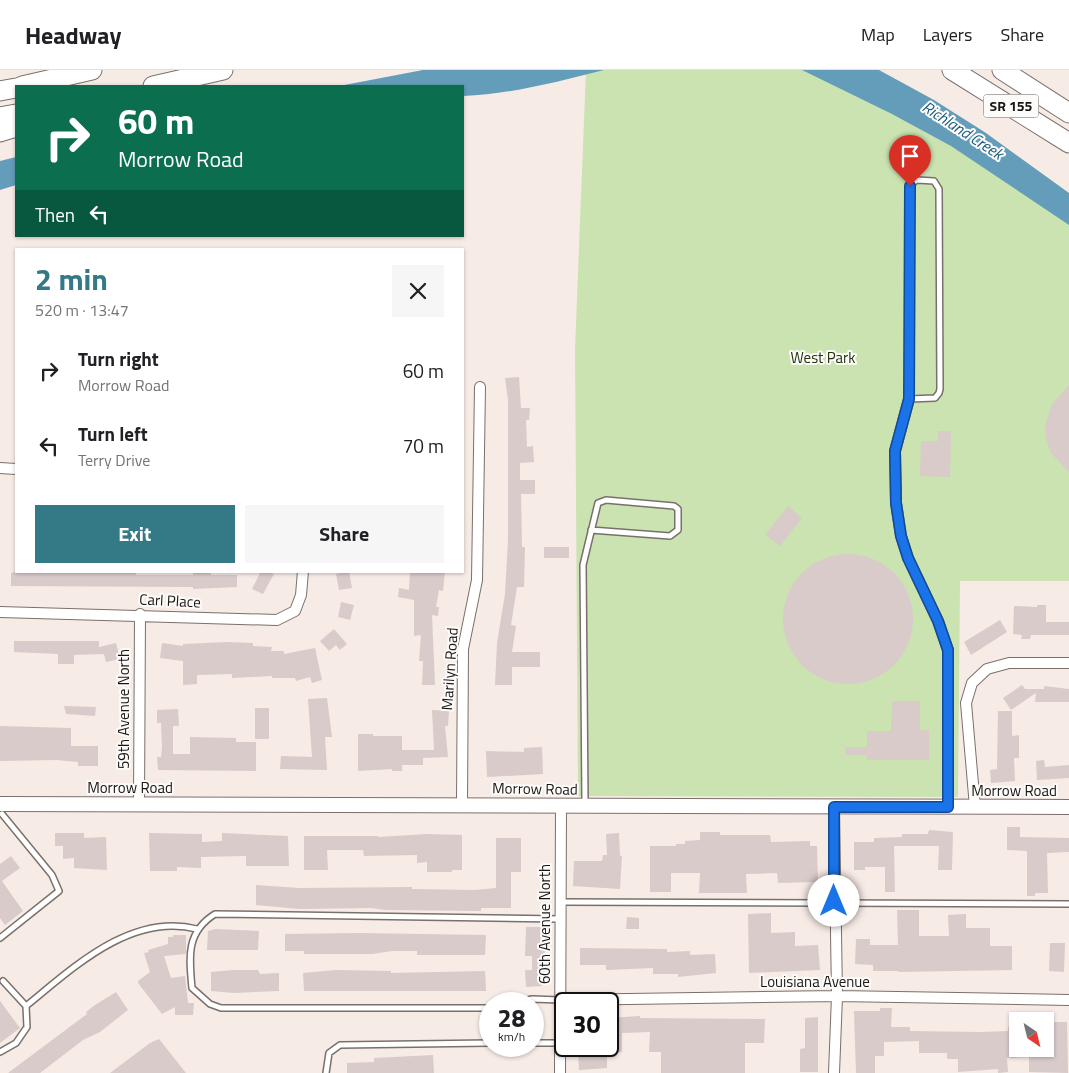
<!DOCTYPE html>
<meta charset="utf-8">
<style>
body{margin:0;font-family:"Titillium Web",sans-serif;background:#f6f6f6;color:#202124;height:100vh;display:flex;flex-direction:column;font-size:19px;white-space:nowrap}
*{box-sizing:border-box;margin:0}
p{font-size:16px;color:#757577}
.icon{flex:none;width:28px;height:28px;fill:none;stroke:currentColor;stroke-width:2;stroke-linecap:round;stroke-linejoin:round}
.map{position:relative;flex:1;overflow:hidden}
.panel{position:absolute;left:15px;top:178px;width:449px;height:325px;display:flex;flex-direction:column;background:#fff;border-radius:0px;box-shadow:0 1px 4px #0004}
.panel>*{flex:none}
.hud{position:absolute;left:15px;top:15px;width:449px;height:152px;border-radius:0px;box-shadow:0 1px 4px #0004;background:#0b6e4f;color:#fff;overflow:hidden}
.needle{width:32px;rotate:145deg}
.buttons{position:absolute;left:1009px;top:942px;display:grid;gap:10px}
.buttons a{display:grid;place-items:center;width:45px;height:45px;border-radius:0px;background:#fff;box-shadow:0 1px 4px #0004;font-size:25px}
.speed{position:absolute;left:479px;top:922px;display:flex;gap:10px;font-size:25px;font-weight:700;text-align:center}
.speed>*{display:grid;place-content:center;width:65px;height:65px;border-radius:50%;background:#fff;box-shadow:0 1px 4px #0004;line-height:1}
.speed small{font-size:12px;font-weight:400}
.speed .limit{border:2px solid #111;border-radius:8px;background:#fff;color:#111}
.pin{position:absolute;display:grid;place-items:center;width:42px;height:42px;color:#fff;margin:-51px -21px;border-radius:50% 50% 50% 0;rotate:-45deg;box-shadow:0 0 5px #0007}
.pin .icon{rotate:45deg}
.me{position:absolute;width:55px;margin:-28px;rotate:0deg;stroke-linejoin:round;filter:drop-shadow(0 0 4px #0008)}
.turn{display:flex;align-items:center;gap:18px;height:105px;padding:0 20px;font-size:22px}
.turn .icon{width:65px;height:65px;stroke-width:2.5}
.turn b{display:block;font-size:35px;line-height:42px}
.then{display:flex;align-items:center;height:48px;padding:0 20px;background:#0003;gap:10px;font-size:19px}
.round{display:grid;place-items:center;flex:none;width:52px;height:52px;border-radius:0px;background:#f6f6f6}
.head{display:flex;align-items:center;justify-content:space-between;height:85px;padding:0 20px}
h1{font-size:30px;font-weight:700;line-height:38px;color:#347a86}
.primary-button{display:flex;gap:10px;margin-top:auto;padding:10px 20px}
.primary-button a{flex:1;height:58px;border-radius:0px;background:#347a86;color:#fff;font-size:20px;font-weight:700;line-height:58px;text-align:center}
.primary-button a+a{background:#f6f6f6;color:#202124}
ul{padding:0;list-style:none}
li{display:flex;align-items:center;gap:15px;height:75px;padding:0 20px}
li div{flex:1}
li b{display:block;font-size:19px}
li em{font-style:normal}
header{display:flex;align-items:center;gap:30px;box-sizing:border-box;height:70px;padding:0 25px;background:#fff;border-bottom:1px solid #e0e0e0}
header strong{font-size:24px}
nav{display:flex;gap:28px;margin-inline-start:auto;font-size:18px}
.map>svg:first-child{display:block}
.green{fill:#cae3b0}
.water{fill:#649dba}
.building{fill:#d8cbc9}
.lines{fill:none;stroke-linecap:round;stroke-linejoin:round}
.lane-casing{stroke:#7a706b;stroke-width:8}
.street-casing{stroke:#7a706b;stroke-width:12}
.secondary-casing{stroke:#7a706b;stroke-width:16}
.highway-casing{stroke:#7a706b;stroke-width:21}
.lane{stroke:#fff;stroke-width:5}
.street{stroke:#fff;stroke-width:10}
.secondary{stroke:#fff;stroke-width:14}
.highway{stroke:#fff;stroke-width:19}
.route-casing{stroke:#114b97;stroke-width:12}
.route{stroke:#1a73e8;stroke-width:9}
.labels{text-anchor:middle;stroke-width:4;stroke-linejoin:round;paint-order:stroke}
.shield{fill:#fdfbfa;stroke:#5e5b59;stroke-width:1}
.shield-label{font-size:14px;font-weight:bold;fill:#1a1614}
.park-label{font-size:15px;fill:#22320d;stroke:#fdfbfa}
.street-label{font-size:15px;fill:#1a1614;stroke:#fdfbfa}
.water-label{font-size:16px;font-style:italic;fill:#145c7a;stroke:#fdfbfa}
</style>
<header>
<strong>Headway</strong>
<nav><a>Map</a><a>Layers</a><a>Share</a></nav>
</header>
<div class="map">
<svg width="1069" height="1003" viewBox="0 0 1069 1003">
<rect width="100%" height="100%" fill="#f7ebe6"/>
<path class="green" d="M586,0H824L944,59L1069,151V511H960L958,727L578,726L575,279Z"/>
<path class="water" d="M423,0H604C557,12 511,24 463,26L462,16H339Z
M796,0H879L934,30L986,63L1069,123V155L951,76L892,44L802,0Z
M16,87V115L0,120V91Z"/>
<path class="building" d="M519,307L521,338H530L529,350H526L527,377L533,376L534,392L520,393V410H535V424H521L522,477H525L524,517H517L511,555L516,556L512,582H540V597H512V615H495L497,573L505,524L508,470V330L505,308Z
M1069,315V402L1051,383L1046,369L1045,356L1052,334Z
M938,361H951L950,407L920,406L921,371H938Z
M788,436L802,448L780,476L765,465Z
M544,477H569V488H544Z
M783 549a65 65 0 1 1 130 0a65 65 0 1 1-130 0Z
M18,501H136V505H193V501H211V505H237V517L193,519V517L11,516V503Z
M261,501L274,504L263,524L252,519Z
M349,501L352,518L339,520L336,504Z
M410,501H445L443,521L439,520L436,537H439L438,546L432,545L435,615H422L423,591H419L421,565L414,566V530L398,527L399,518L409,520Z
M341,532L354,535L350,550L338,547Z
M1037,535H1046V552H1069V565H1031L1030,569H1021L1022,565L1013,564L1014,536L1037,537Z
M1000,550L1007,562L971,585L964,572Z
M334,559L347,574L340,580L336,575L329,581L320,571Z
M14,571H99V577L116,573L120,589L106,592L104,584L74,585V594H58V584L14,582Z
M228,572L253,573V576L272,577L271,581H284V584L315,578L322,610L312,613L310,607L296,611L295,608H272V606L232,608V604L197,605V614L183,615V591L160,588L162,573L183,576V574Z
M1022,615L1025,619H1044V616L1069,619V632H1035L1036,623L1011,640L1003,628Z
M327,628L332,667H325L327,700L280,699L281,686L312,687L308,629Z
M892,631H920V660H929V690H867V685H845V677H867V661H891Z
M64,636L96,637L95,646L66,644Z
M255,638H269V669H255Z
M178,639L179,656H173V684H190V667L236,668V672H256V701L158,700L157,687H161L162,677L161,653H157V640Z
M432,640L449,641L448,656H445L448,687L423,688V695H402V701H392V699L358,701V664H373V666H402V680H434Z
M998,641H1012V666L1019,665V688H1014L1015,711L991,713L990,700L997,699Z
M0,656L71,658V676H98V696H78V692L57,690L0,691Z
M542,677L543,704L487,707L486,681L524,682V678Z
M1044,690L1045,697L1069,695V708L1037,710L1036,691Z
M1007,757H1020V767L1069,768V782L1047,783L1048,823H1035V826H1027V781L1007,780Z
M929,760L953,762L952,800H938L939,776H894L895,822H885V797H865V800H854V772H874V768L902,767V764H928Z
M700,762H720V765H770L771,772L810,771V776H817L818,812L778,813L777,803L746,804L747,823H699L700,803H671V822H650V776H676V774H685V771L700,770Z
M55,763H84V768L106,767L107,800L74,798V788L63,789V776H55Z
M149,763L202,764V772L222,771V763L288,766L289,796H246V786L201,787V798L177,797V801H150Z
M619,763L620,786H622L620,819L573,816L574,791H602L603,785H607L606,764Z
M427,764L462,765V800H452V802H427V792L417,793V785L364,786L363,780H327L328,800H304V766H378V767Z
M496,768H521V802H511V838H481V841L385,840L371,838L299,839L256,835V815L299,818L412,817V819L475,820L496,818Z
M11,786L20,798L2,811L23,841L5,855L0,848V794Z
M897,840H919V866H949L948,845L966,844V858H990V876H1012V900L898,902V901H873V895L855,894L856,869H870V875H898Z
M771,843V863L795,862V876L818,875L820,900L749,903L748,844Z
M627,847L639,848V859H626Z
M526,857H543L545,886L542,916L526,917L525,900H532V886H525Z
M215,859L259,861L258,880H207L208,861Z
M359,863L486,865L485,885H417V881H392L372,884H304V881H285V864Z
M173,865H186V884L164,886L171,908L185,906L188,933H194L193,945H175V937L162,944L138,913V911L150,902L144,883L149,882L148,880L168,874V867H173Z
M1050,873H1065L1064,902L1049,901Z
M580,878L667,879V882L690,881V885L715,884L716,903L678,907V904H653V898L606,900V895H580Z
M233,900H258L260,904L279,903V921L234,923L211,921V902Z
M336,900L391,901V903L485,901L486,921H304L303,903Z
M116,922L128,940L100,962L83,970L40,1003H8L87,944L86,942L95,935Z
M0,931L20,958L0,973Z
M880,938H892L891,957H910V961L981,962L1008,961V957H1018V979H1046V952H1067L1068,1003L1029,1002V987L1007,988L1008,1002L998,1003V999L958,1002V989H947V983H919V971L884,972V986H875V1003H856L854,941H880Z
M640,946V948L765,949L764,973H745V1003H661V982H649L650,962L622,963V982L608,983V948Z
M818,947V1002H800V979L805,978V948Z
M159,969L186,1003H110L150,973Z
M586,976H607V998L579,1000L578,981H586Z
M433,985L434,1003H347V993L374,992V988Z"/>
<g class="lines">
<g class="lane-casing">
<path id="lane" d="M917,110L934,111L939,119L940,319L939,323L935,328L909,329V120L911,114Z
M585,733L583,495L598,433L606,430L674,436L678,439V460L670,466L591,460
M561,832L1069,834
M0,868L59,821L52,805L2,744
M511,934L532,929L560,930
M26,936C73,898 131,842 197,859
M490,938H221L210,934L192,918C189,887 186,862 215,844L560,849
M532,973H560
M0,982L16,973L27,957L26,936L3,911
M326,1003L329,983L340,975L490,973"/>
</g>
<g class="street-casing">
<path id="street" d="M909,329L895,381L896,433L901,466L908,488L938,551L948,580V737
M0,398L16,399
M0,542L277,550L295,541L301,525L303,501
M139,734L140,544
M462,734L463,579L477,510L480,317
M975,737L966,633L972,613L987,599L1009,593H1069
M560,930L837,926L1069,930
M560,1003L561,736
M834,1003L837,926L834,737"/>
</g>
<g class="secondary-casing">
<path id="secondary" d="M0,734L1069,737"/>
</g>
<g class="highway-casing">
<path id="highway" d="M952,0L1069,73
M1002,0L1069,43
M22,16L92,0
M153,16L223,0
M0,21L16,18
M0,47L16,44
M0,62L16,57"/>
</g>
<use href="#lane" class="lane"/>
<use href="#street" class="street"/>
<use href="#secondary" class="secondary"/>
<use href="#highway" class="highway"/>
</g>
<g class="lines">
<g class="route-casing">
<path id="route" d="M834,831V737H948V580L938,551L908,488L901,466L896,433L895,381L909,329L910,116"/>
</g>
<use href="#route" class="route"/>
</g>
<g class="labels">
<rect class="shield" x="983.5" y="24.5" width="55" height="23" rx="4"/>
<g class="shield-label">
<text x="1011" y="41">SR 155</text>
</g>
<g class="park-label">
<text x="823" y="293">West Park</text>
</g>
<g class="street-label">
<text transform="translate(170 531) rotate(3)" y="5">Carl Place</text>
<text transform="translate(450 599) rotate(-86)" y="5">Marilyn Road</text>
<text transform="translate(124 639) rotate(-90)" y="5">59th Avenue North</text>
<text x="130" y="723">Morrow Road</text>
<text transform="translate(535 719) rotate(1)" y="5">Morrow Road</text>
<text x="1014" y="726">Morrow Road</text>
<text transform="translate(545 854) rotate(-90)" y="5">60th Avenue North</text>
<text x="815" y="917">Louisiana Avenue</text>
</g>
<g class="water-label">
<text transform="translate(963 60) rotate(33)" y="6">Richland Creek</text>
</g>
</g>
</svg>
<div class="buttons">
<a><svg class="needle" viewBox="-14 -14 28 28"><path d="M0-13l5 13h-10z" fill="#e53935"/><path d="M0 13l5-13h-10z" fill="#757577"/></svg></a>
</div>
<div class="speed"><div>28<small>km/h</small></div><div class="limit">30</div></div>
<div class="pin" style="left:910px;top:116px;background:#d93025"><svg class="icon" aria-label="arrive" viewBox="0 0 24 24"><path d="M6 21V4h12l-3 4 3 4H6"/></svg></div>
<svg class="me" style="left:834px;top:831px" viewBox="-20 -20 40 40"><circle r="19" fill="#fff"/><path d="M0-13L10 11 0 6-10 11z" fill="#1a73e8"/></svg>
<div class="hud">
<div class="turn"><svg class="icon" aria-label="right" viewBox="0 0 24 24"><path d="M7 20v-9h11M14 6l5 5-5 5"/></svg><div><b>60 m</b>Morrow Road</div></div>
<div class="then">Then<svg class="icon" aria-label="left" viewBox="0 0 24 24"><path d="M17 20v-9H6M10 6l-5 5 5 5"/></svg></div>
</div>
<section class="panel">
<div class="head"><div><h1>2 min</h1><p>520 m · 13:47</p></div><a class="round"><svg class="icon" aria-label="close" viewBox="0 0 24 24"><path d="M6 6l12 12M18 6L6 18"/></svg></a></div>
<ul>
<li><svg class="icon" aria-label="right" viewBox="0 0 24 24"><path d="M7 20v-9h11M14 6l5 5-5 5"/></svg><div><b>Turn right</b><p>Morrow Road</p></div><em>60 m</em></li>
<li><svg class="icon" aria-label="left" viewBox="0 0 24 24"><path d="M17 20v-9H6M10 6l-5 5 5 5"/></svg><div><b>Turn left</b><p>Terry Drive</p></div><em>70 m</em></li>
</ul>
<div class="primary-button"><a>Exit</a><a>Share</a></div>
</section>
</div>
